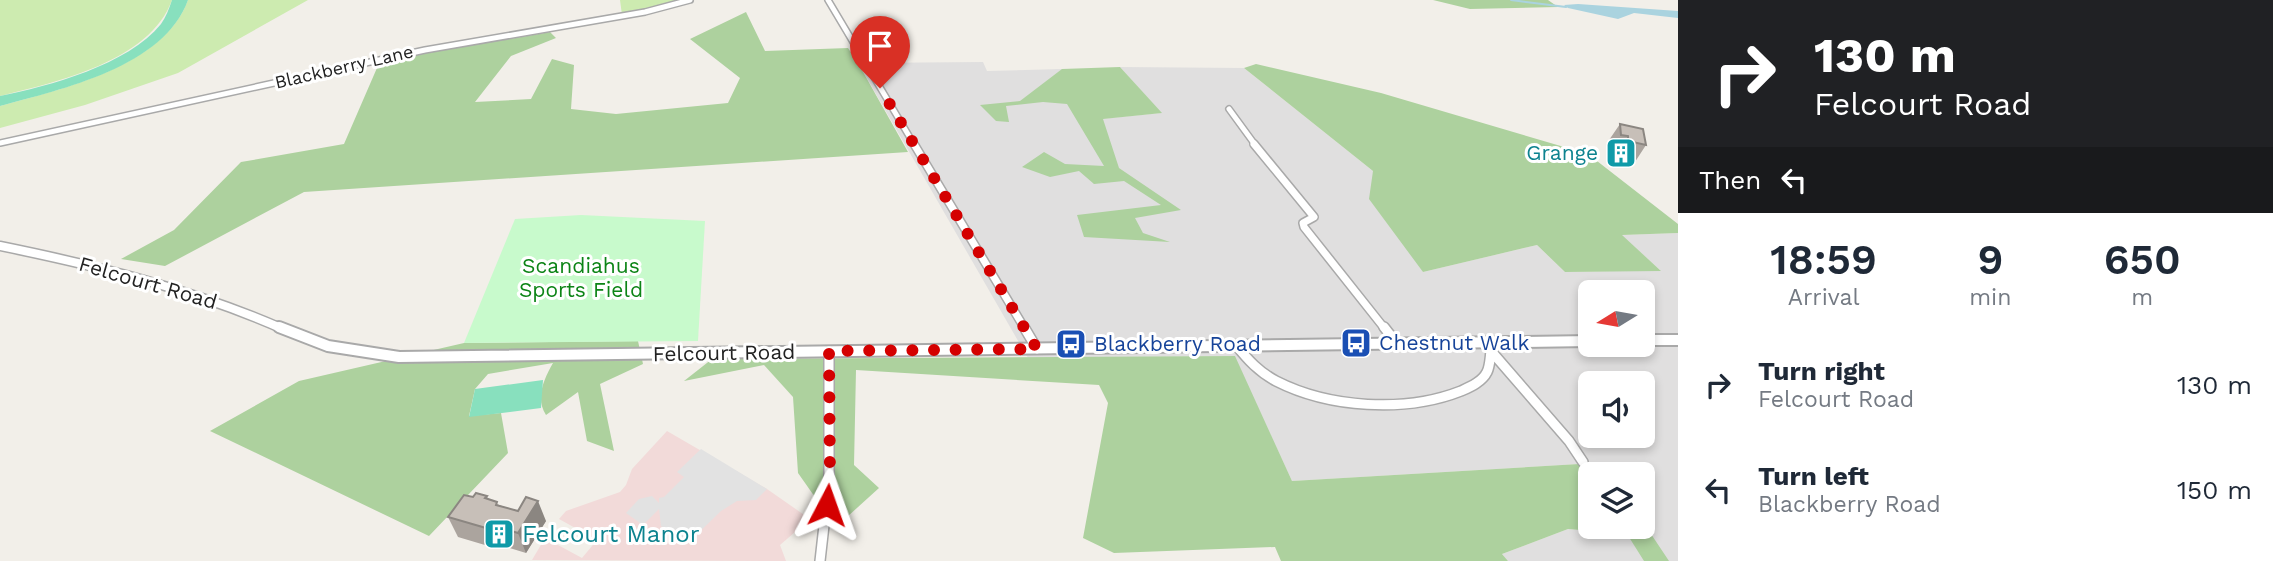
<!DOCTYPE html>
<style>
body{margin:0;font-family:"Work Sans",sans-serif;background:#f6f6f7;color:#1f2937;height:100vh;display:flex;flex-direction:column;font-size:26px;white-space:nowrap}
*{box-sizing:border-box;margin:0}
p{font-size:23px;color:#747a83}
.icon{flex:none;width:38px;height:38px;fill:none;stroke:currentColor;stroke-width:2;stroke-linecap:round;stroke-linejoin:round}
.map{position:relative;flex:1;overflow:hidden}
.side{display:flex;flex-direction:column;background:#fff;width:595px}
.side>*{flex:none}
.guide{background:#202124;color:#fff;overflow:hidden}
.needle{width:46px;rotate:259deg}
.controls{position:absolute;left:1578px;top:280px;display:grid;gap:14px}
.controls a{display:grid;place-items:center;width:77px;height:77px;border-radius:10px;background:#fff;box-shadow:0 4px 10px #0003;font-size:35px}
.pin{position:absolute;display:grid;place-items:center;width:60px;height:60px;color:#fff;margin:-72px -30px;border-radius:50% 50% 50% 0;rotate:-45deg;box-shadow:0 0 7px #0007}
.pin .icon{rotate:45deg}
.me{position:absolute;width:77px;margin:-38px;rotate:4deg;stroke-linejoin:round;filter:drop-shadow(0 0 5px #0008)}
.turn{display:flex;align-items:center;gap:24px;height:147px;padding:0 21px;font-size:32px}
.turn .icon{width:91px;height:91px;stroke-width:2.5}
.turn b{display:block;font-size:49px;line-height:60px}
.then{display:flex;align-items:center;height:66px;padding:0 21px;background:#0003;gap:14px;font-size:26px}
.eta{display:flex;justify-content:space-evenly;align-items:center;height:119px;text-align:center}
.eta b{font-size:42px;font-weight:600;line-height:49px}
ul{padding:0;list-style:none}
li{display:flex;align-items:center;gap:21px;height:105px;padding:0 21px}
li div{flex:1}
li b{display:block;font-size:26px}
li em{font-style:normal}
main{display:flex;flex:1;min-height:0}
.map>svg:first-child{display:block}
.residential{fill:#e0dfdf;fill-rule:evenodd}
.commercial{fill:#f2dad9}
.grass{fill:#cdebb0}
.forest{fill:#add19e}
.park{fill:#c8facc}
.pitch{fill:#88e0be}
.parking{fill:#e2e2e2}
.water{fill:#aad3df}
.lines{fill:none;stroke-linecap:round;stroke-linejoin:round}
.stream{stroke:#aad3df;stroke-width:2}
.minor-far2-casing{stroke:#a9a9a9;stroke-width:8}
.minor-far1-casing{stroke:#a9a9a9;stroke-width:10}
.minor-casing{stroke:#a9a9a9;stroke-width:12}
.tertiary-far1-casing{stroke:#a9a9a9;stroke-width:11}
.tertiary-casing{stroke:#a9a9a9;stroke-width:14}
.minor-far2{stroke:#fff;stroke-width:5}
.minor-far1{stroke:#fff;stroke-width:7}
.minor{stroke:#fff;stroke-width:9}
.tertiary-far1{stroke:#fff;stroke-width:8}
.tertiary{stroke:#fff;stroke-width:10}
.wall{fill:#aba49e}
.shaded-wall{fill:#8b8681}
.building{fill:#c7bfb8;stroke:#8b8681;stroke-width:2}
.route{stroke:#d40000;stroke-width:12;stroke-dasharray:0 21.6}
.labels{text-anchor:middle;stroke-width:6;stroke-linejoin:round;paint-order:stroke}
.far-street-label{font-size:18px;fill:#222;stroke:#fff}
.culture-label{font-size:21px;fill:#0d838f;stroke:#fff;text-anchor:end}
.park-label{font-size:21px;fill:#0c8416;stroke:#fff}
.street-label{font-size:21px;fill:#222;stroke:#fff}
.transit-label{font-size:21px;fill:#164399;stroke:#fff;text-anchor:start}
.near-culture-label{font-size:24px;fill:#0d838f;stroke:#fff;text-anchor:start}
</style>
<main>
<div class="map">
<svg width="1678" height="561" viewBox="0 0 1678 561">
<rect width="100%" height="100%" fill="#f2efe9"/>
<path class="residential" d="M983,62L987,71L1062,69L1089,120L1161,113L1120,67L1244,68L1373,171L1423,272L1537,245L1565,272L1660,270L1621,235L1678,233V561H1508L1502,554L1568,529L1607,532L1643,527V474H1591L1579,464L1292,481L1234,356L1028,358L858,63ZM1591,292H1643V345H1591ZM1591,383H1643V436H1591Z"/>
<path class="commercial" d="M667,431L767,489L810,519L780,545L786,561L532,560L545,538L582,558L597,540L559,519L566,511L620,492L626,485L632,469Z"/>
<path class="grass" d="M0,0H172C150,61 57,82 0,96Z
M188,0H308L178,73L85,105L0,128V106C62,89 164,66 188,0Z
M620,0H690L622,15Z"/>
<path class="forest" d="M1433,0H1548L1558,7L1470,9Z
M746,12L765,51L848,48L858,63L908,152L304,192L165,266L121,259L174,230L241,162L344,144L380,61L550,32L556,38L511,56L475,102L531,99L552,59L574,65L571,109L616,114L728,103L740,78L690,39Z
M1256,64L1381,93L1588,154L1678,224V233L1622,235L1661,271L1565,272L1537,245L1423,272L1369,199L1373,171L1244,68Z
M1120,67L1162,113L1103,119L1119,168L1181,210L1135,218L1143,233L1170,242L1084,237L1077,215L1161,205L1124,181L1094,184L1079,171L1050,177L1022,167L1044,152L1065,164L1104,166L1067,104L1043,102L1006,106L1009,122L996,121L980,105L1020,101L1062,69Z
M638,341L643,364L600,384L614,451L587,441L578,392L546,415C535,398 544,379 553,363L488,374L475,389L469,416L501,413L508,453L429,536L210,431L299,381L464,343Z
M1235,356L1292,481L1579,464L1597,474H1591V527H1643V522L1669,561H1644L1627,534L1568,529L1502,554L1508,561H1281L1275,547L1114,553L1083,538L1108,403L1099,385L856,370L854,465L879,488L836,527L798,473L793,397L764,365L684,381L712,359Z"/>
<path class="park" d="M581,215L705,221L698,341L464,343L515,219Z"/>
<path class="pitch" d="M172,0H188C164,67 62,89 0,106V96C49,86 128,65 161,24C166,17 169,9 172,0Z
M543,380L541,408L469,417L475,389Z"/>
<path class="parking" d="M701,449L767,489L756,500L737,501L721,511L687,544L661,526L659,509L643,525L626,513L639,499L652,496L659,503V498L664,497L684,477L677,472Z"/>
<path class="water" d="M1578,4L1678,11V18L1634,13L1618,19L1568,8L1564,5Z"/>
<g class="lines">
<path class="stream" d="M1511,0L1566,7"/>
<g class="minor-far2-casing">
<path id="minor-far2" d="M828,0L915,146
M1229,109L1256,146
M0,143L425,50L645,12L690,0"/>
</g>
<g class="minor-far1-casing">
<path id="minor-far1" d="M914,144L1025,329
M1254,144L1314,217L1303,223L1304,227L1385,329"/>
</g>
<g class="minor-casing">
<path id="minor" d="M1024,327L1037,349
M1384,327L1398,345
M1236,345C1248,360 1259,372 1276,381C1329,408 1405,413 1461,391C1470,387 1482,382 1487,372C1490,366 1490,358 1491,351L1483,343
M1491,351L1569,441L1583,462
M820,561L829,481V351"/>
</g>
<g class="tertiary-far1-casing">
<path id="tertiary-far1" d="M0,246C98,266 192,289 283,329"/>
</g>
<g class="tertiary-casing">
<path id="tertiary" d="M279,327L328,346L399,357L1591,341
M1643,340H1678"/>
</g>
<use href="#minor-far2" class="minor-far2"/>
<use href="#minor-far1" class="minor-far1"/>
<use href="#minor" class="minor"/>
<use href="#tertiary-far1" class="tertiary-far1"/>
<use href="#tertiary" class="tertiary"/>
</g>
<path class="wall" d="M1620,124L1646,145L1633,165L1615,160V156L1608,154L1607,143Z
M487,496L488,499L499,505L546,521L526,553L497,544L495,548L458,537L448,517Z"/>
<path class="shaded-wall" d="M538,501L546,521L526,553L518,533Z
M488,524L497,544L495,548L486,528Z"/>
<path class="building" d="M1620,124L1643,129L1646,145L1628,141V136L1621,135Z
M476,493L487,496L485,498L497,502L496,505L518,511L526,497L538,501L518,533L488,524L486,528L448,517L464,495L473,497Z"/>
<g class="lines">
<path class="route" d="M827,505L830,481L829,351L1037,349L880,88"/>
</g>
<defs>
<g id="building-square" transform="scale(1.575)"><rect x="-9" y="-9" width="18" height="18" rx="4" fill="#0f9aa8" stroke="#fff"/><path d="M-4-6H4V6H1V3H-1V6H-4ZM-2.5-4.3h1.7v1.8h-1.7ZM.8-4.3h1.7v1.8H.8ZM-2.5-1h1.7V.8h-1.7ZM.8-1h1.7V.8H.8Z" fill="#fff"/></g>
<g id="bus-square" transform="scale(1.575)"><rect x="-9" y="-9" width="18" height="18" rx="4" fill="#1a4fb4" stroke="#fff"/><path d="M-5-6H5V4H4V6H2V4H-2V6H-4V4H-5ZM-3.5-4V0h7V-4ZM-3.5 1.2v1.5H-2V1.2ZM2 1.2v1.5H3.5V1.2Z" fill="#fff"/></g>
</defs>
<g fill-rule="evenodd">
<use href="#building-square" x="1621" y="153"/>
<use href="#bus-square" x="1356" y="343"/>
<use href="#bus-square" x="1071" y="344"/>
<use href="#building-square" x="499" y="534"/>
</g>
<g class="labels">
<g class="far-street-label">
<text transform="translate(344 67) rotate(-13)" y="6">Blackberry Lane</text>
</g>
<g class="culture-label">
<text x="1598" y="160">Grange</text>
</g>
<g class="park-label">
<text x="581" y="273">Scandiahus<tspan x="581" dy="24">Sports Field</tspan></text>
</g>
<g class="street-label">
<text transform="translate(148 283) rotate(16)" y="7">Felcourt Road</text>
<text transform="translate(724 353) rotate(-1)" y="7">Felcourt Road</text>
</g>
<g class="transit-label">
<text x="1379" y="350">Chestnut Walk</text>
<text x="1094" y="351">Blackberry Road</text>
</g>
<g class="near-culture-label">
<text x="522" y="542">Felcourt Manor</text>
</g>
</g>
</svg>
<div class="controls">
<a><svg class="needle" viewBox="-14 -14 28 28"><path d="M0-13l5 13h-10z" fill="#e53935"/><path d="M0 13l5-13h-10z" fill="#747a83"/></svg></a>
<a><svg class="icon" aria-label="sound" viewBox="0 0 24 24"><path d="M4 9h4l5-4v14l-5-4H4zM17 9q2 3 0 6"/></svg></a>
<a><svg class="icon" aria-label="layers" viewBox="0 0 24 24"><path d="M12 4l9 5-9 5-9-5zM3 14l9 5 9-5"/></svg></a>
</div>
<div class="pin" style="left:880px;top:88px;background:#d93025"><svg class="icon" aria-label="arrive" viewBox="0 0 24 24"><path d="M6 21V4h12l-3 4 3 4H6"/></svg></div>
<svg class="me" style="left:827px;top:505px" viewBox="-20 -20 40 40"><path d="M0-17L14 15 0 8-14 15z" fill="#d40000" stroke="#fff" stroke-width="4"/></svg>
</div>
<section class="side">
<div class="guide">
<div class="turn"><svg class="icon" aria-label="right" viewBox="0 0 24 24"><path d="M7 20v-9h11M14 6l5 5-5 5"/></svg><div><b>130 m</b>Felcourt Road</div></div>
<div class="then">Then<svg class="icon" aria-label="left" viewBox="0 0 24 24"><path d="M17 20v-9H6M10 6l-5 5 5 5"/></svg></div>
</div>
<div class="eta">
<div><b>18:59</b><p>Arrival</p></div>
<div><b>9</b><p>min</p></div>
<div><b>650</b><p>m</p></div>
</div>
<ul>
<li><svg class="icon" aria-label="right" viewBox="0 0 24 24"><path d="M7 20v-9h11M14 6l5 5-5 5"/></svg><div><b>Turn right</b><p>Felcourt Road</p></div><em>130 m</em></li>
<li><svg class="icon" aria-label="left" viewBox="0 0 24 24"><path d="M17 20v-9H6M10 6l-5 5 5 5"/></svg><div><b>Turn left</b><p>Blackberry Road</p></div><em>150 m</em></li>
</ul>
</section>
</main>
